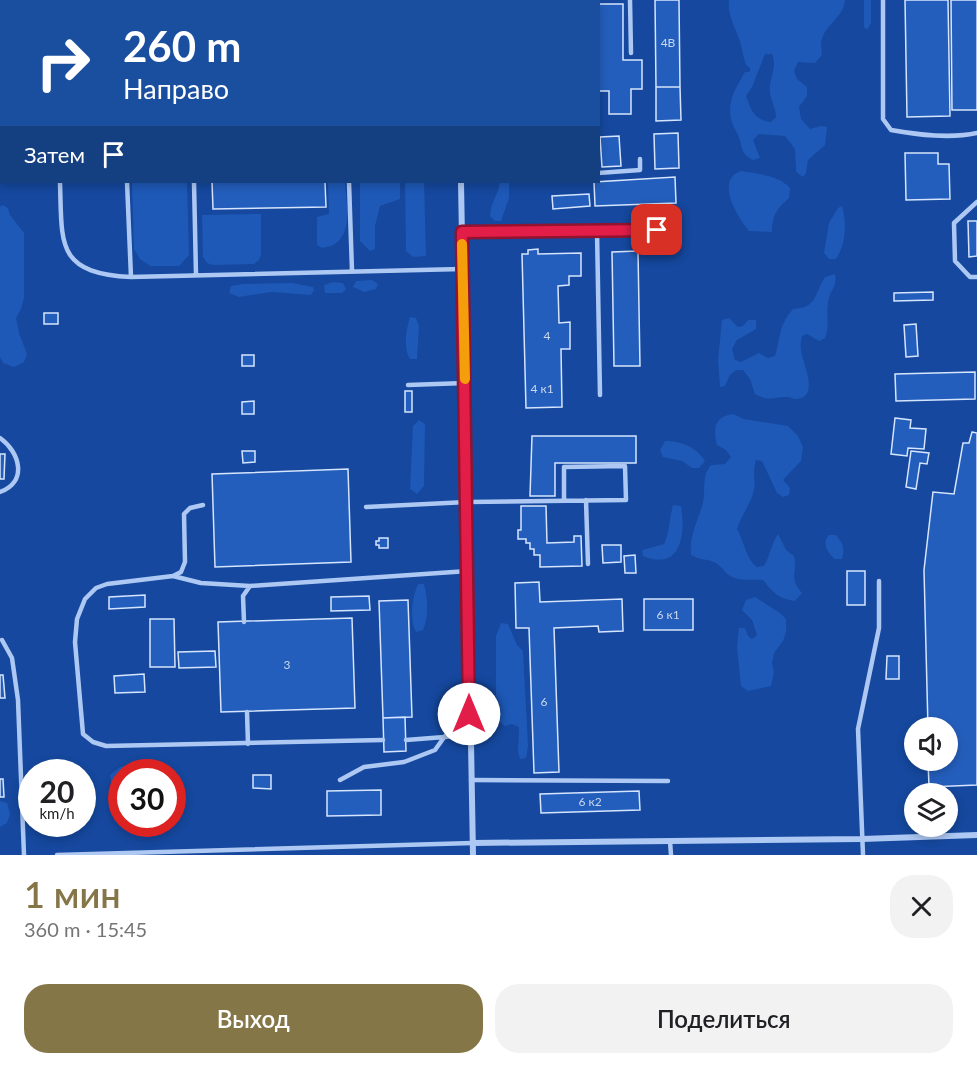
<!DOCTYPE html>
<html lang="ru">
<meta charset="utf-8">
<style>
body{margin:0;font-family:Lato,sans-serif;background:#f2f2f2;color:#202124;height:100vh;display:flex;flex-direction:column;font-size:22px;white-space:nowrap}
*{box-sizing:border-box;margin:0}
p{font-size:20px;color:#757577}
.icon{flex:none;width:33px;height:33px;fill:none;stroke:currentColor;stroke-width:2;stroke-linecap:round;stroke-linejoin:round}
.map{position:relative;height:855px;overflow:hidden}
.details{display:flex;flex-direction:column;background:#fff;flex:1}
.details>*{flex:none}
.top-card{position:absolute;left:0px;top:0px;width:600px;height:183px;box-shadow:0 3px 9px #0003;background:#1a4fa0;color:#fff;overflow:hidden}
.tools{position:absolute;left:904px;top:717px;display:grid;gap:12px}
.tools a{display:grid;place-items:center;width:54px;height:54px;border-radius:50%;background:#fff;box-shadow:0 3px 9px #0003;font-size:30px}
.speed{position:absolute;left:18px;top:759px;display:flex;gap:12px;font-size:30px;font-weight:700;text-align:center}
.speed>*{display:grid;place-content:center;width:78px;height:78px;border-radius:50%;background:#fff;box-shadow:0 3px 9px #0003;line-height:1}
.speed small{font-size:15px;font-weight:400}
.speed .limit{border:9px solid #d22;background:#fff;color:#111}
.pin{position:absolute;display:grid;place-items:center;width:51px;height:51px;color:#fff;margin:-26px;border-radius:12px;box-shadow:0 3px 9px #0006}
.me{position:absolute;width:66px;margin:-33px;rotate:0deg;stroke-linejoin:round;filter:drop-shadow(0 0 4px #0008)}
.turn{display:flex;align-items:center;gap:21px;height:126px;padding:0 24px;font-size:27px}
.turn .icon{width:78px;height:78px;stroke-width:2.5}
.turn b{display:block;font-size:42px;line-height:51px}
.then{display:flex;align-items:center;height:57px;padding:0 24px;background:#0003;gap:12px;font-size:22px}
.round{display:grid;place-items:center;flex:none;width:63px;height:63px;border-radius:24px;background:#f2f2f2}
.summary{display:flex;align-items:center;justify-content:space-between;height:102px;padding:0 24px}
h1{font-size:36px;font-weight:600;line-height:45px;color:#847646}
.action{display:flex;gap:12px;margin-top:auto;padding:12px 24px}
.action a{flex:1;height:69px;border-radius:24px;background:#847646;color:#fff;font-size:24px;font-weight:600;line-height:69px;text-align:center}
.action a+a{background:#f2f2f2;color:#202124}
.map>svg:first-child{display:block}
.green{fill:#1e59b7;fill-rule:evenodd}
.building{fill:#245ebc;stroke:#d5e5fd;stroke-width:1.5}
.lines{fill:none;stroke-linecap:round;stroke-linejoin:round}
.service{stroke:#adc8f3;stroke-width:4.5}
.minor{stroke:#adc8f3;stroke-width:6}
.route-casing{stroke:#92132f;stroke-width:15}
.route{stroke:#e11d48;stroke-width:10}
.slow{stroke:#f59e0b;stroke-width:10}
.labels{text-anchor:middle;stroke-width:6;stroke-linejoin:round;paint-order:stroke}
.number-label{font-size:12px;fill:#c8d7ee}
</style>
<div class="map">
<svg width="977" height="855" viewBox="0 0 977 855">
<rect width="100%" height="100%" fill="#15489e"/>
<path class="green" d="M729,0H845C844,17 826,24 822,39C820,44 822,50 822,55L815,63L798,62L794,71L797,79L807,87V96L799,107L801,119L810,129L821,126L827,127L825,145L808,160L806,173L803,177L796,172L795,149L785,136L759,134L753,140L760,158L753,160C741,154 743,149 739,138C738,133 734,129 733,125C725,105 735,89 745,72H750V68L746,65C743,57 742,49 740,41C735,27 727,15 729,0ZM772,54C778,67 768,80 770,93C771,102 776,108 776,117L771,122C754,120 751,110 746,96L752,87L765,54Z
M864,0H871V23L867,30L864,27Z
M742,171C758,174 779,175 790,188L789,198C777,209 772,215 772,232L749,231C737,217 714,178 742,171Z
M132,182H187L189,255L179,266H150L140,259L134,249Z
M328,182H345C346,200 353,231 336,243C333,246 327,247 322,248L317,245V217L329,214Z
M360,182H400V199L380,206L375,226V249L370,251L360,241Z
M405,182H424L426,256L413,257L406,251Z
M500,182H509V198L501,221H495L490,216C491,200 499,194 500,182Z
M2,205L8,208L10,215L24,233V298L21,309L16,318L19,333L27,354L24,362L14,367L3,363L0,357V207Z
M842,206C847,224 846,244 836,259H829L824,253L829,223L838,208Z
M261,214V255L259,260L254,264L213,265L207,263L203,257L202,215Z
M835,274C838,288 829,290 828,303C826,316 830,326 825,338L819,341L807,334L802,336C801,341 800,345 801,350C802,362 821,398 796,399C793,399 790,397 787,397C772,397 770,402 755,394L750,379L743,370H736L730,375L725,386L720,387L718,360L722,320L729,318L738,327L743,326L748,320H756V329L737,340L732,349L735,360L741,362L759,353L768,358L775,356C781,337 778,326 793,309C818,307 813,296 825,277Z
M372,280L378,284L376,289L364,292L353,287L356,281Z
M333,282L343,283L346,289L342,293H325L324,285Z
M292,283L313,287L314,290L311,295L271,292L239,297L229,293L231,286L243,284Z
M410,317L416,318L419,326L417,359H410C403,348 406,330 410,317Z
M733,414L744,419L788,426L798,436L803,447L801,461L783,480L790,488L789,495L783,497L777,493L762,461L756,460C752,473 756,479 754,489C752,503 741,515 737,529C744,541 746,559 757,567L764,566C770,556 771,544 778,534L786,550L794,556C798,573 788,577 802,593L795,601C779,599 773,593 763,580C752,579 739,582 729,575C724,572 721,565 714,562C706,559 699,560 691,555C689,535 698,521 703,503C706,489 701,477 711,465L725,464L731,457L726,450L717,445C713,428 714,417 733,414Z
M419,420L425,424L424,486L417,494L410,489L413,426Z
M665,441C682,441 696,447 705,461L699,468H692L682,461L663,457L660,450Z
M673,505L681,506C686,534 681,572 643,556L642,550L664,544C670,531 669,519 673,505Z
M829,535H836C843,543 845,549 842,559H835C828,553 821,544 829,535Z
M418,584H424C428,599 429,616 423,630L416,632C409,618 412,598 418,584Z
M755,597L780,613L786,619V632L783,641L774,653L772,663L774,672L771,686L748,691L741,686L737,646L739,628H745L748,636L752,639L757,635L752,620L742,610L746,600Z
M501,623L508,624L517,645L523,651L528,746L526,758L520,759L518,752L519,727L512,724L505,726L496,719V636Z
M134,765H154L167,772H122L121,795L112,788L110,775L120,767Z
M0,801L7,803L10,814L7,823L0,827Z"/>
<path class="building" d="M655,0H679L680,87H656Z
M905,0H948L950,116L907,117Z
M951,0H977V110H952Z
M598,4H623V60H642V89H631V114H609V91H598Z
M0,21H2L0,179Z
M656,87H680L681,120L656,121Z
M678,133L679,168L655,169L654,134Z
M619,136L621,166L602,167L600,137Z
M905,153H938V164H949L950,199L906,200Z
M675,177L676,203L595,206L594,182Z
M212,182H325L326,207L213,209Z
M589,194L590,206L553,209L552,196Z
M968,221H977V256L969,257Z
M538,249V254L581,253V276H569V285L558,286L559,323L570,322V349H561L562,407L526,408L522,254H528V250Z
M638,251L640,366H614L612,252Z
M933,292V300L894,301V293Z
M44,313H58V324H44Z
M916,324L918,356L906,357L904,325Z
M242,355H254V366H242Z
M975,372V399L896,401L895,374Z
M405,391H412V412H405Z
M254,401V414H242V402Z
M895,418L911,420L910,428L926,429L924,449L908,448L907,456L891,454Z
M972,432L977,433V785L929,787L928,760H948V728H928L924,570L933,492L954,494L963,443H969Z
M532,436H636V463H555V496H530Z
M242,451H255V462L243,463Z
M911,451L929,453L927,464L920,463L916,489L906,487Z
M0,454H5L4,479H0Z
M348,469L351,562L215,567L212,474Z
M521,506H546L547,543L574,542V536H581L582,566L540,567V555H534V549H530V543H526V539H518V530H521Z
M379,538H388V548H379V545H376V541H379Z
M602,545H621V562L603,563Z
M635,555L636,573H625L624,556Z
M847,571H865V605H847Z
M539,582L540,602L622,599L623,631L599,632L598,626L554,628L559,772L534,773L529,628H516L515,583Z
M145,595V607L109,609V597Z
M369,596L370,610L331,611V597Z
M644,599H693V630H644Z
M408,600L412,717L383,718L379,601Z
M352,618L355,708L221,712L218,622Z
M150,619H174L175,667H150Z
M215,651L216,667L179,668L178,652Z
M887,656H899V679H886Z
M144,674L145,692L115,693L114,676Z
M0,675H3L5,698H0Z
M405,717L406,751L384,752L383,718Z
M253,775H271V789L253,788Z
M0,779H3L4,797H0Z
M381,790V815L327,816V791Z
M639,791L640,810L541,813L540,794Z"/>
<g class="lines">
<path class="service" d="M56,0V2
M118,0V2
M190,0V2
M343,0V2
M564,0L565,2
M630,0L631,53
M883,0V119L891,130C919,135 950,139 977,133
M491,2L528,0
M598,173L640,170V159
M60,182C62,245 56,273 131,277L462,269
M127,182L131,277
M194,182L196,275
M349,182L352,271
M977,202L954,223L955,261L970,277H977
M597,231L600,395
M462,232L677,230
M408,385L465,383
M0,438C20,452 28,482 0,492
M586,500L588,564
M203,505L190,508L184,514L185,562L181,572L173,576L107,584L96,588L85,599L77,619L75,642L83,734L93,742L106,746L383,740
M366,507L467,502L626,500L625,466L564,467V501
M173,576L201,583L250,586
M244,622L243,596L250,586L468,571
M2,640L12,658L18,700L24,855
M247,712L248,744
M406,740L470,735
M340,780L364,767L404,762L435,750L445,736
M471,780L668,781
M670,841L671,855
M57,855L473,843
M863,855L858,729L879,628V581"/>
<path class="minor" d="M458,0V2
M461,182L473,855
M473,843L862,839L977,835"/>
</g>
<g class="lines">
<g class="route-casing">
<path id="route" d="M469,714L462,232L657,230"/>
</g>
<use href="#route" class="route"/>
<path class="slow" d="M462,244L465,379"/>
</g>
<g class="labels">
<g class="number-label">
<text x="668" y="47">4В</text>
<text x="547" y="340">4</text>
<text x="542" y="393">4 к1</text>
<text x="668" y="619">6 к1</text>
<text x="287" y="669">3</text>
<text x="544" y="706">6</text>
<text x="590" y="806">6 к2</text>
</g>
</g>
</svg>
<div class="tools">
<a><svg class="icon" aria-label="sound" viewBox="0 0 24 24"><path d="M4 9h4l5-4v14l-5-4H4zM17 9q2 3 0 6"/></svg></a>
<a><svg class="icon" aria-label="layers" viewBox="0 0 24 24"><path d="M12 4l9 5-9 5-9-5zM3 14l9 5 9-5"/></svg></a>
</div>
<div class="speed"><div>20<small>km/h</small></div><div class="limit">30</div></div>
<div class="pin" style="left:657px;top:230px;background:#d93025"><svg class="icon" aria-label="arrive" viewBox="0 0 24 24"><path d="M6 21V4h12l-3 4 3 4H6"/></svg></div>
<svg class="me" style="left:469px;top:714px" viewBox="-20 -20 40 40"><circle r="19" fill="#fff"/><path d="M0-13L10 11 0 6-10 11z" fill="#e11d48"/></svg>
<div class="top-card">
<div class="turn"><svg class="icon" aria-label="right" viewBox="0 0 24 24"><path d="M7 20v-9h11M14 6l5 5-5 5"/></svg><div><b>260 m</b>Направо</div></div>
<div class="then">Затем<svg class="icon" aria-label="arrive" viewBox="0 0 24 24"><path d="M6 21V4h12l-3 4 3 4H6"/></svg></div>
</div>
</div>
<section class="details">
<div class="summary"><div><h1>1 мин</h1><p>360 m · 15:45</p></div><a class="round"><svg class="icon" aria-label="close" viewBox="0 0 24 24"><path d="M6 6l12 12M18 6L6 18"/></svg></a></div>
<div class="action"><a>Выход</a><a>Поделиться</a></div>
</section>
